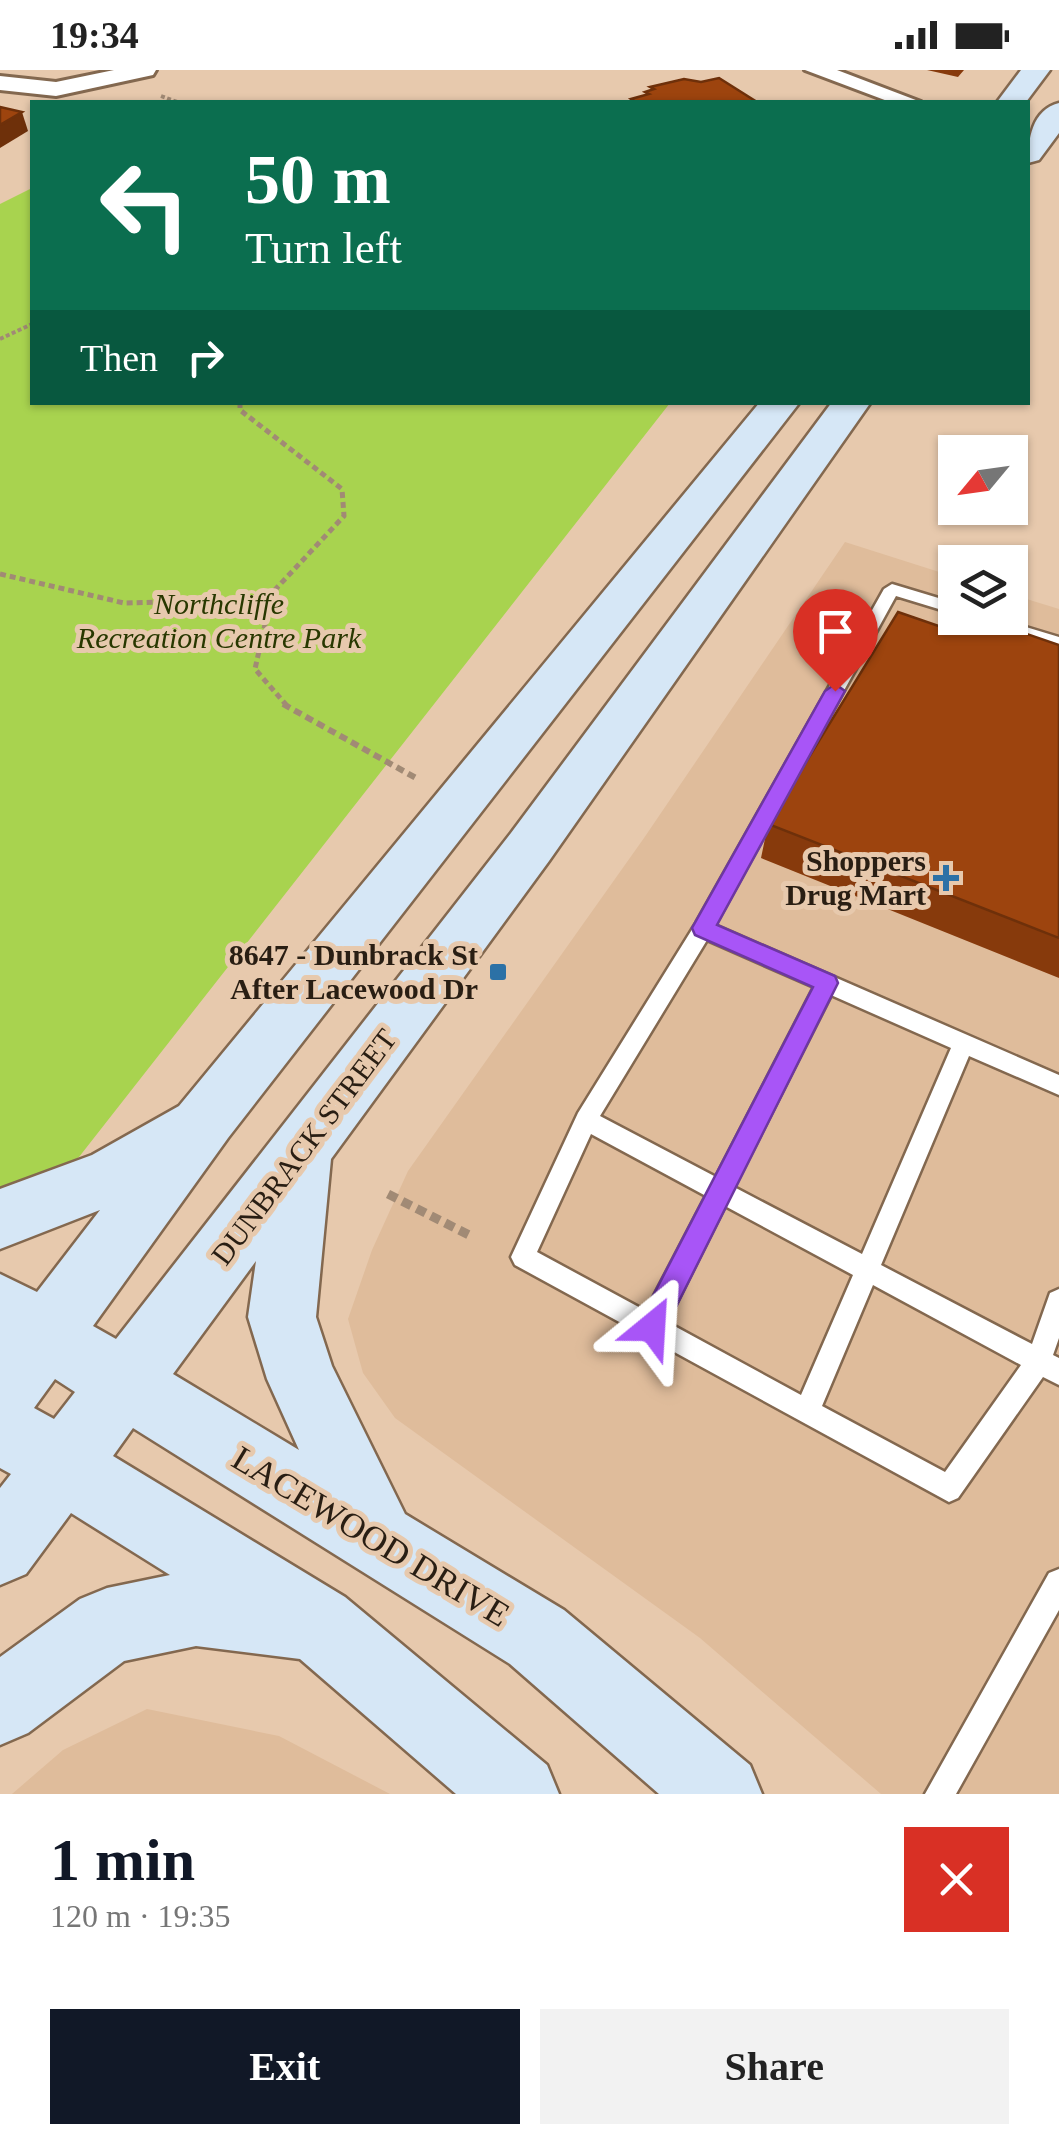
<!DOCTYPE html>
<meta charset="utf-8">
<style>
body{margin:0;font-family:Georgia,serif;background:#f2f2f2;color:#222;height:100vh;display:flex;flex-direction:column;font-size:38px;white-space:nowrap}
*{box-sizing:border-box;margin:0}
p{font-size:32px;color:#767676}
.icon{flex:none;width:55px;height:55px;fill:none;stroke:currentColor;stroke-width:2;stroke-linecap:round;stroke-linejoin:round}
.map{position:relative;height:1724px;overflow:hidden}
.drawer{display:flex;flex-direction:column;background:#fff;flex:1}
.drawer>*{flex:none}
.hud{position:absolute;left:30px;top:30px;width:1000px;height:305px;border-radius:0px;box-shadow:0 2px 8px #0004;background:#0b6e4f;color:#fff;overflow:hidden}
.needle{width:65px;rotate:241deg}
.buttons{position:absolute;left:938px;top:365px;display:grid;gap:20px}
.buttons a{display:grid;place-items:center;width:90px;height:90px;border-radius:0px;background:#fff;box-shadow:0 2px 8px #0004;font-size:50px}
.pin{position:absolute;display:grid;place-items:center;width:85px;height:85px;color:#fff;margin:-102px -42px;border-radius:50% 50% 50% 0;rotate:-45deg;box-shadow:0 0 10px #0007}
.pin .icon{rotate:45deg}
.me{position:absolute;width:110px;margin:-55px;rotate:27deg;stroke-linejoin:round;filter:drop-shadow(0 0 8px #0008)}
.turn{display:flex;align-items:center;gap:35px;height:210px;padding:0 50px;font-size:45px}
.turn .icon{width:130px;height:130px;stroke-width:2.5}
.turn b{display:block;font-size:70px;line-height:85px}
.then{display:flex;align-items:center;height:95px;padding:0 50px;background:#0003;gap:20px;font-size:38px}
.round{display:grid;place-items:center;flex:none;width:105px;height:105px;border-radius:0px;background:#f2f2f2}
.summary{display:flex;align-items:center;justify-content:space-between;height:170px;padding:0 50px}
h1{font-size:60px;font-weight:600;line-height:75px;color:#111827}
.primary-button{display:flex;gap:20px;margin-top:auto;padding:20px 50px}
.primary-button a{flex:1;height:115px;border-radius:0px;background:#111827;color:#fff;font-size:40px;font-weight:600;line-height:115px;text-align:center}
.primary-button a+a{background:#f2f2f2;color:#222}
.status{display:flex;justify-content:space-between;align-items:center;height:70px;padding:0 50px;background:#fff;direction:ltr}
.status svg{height:28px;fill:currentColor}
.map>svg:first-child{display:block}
.built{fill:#dfbc9b}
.green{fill:#a8d34f}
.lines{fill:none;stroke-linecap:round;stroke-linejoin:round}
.lane-casing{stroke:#83684f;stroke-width:5}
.street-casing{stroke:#83684f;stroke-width:6}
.secondary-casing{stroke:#83684f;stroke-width:5}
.path-far3{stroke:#a18a75;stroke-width:4;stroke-dasharray:4 2.5;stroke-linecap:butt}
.path-far2{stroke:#a18a75;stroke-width:5;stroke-dasharray:6 4;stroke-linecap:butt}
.path-far1{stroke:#a18a75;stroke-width:6;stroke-dasharray:8 5;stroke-linecap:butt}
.path{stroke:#a18a75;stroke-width:9;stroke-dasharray:10 6;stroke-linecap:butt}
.lane{fill:#fff;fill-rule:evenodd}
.street{fill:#fff;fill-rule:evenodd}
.secondary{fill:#d6e7f6;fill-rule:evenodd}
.wall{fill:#873a0c}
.shaded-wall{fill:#6e300a}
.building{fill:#9d440e;stroke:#6e300a;stroke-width:2.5}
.route{fill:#a855f7;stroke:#6d37a1;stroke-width:2.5}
.poi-dot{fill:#2c71a6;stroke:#e7c9ad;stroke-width:4}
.labels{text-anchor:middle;stroke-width:10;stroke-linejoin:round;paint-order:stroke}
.park-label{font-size:30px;font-style:italic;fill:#283800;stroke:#e7c9ad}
.poi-label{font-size:30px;font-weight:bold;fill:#291e13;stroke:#e7c9ad;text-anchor:end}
.street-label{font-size:30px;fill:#291e13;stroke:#e7c9ad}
.near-street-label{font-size:35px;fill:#291e13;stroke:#e7c9ad}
</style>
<div class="status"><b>19:34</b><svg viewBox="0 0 49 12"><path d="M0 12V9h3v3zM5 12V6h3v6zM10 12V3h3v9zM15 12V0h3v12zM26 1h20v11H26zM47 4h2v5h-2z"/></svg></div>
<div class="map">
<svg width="1059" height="1724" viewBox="0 0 1059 1724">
<rect width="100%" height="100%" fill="#e7c9ad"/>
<path class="built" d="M845,472L955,507V548H1010V524L1059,539V1724H881L700,1568L395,1348L363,1303L348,1249L372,1180L408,1101L644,768Z
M147,1639L279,1666L390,1724H12L63,1680Z"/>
<path class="green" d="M32,118V332L670,333L79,1087L31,1115L0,1123V134Z"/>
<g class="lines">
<g class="lane-casing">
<path id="lane" d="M892,514L955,533V544L896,526L715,855L1059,1005V1025L969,986L881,1195L1032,1274L1050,1223L1059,1219V1268L1053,1285L1059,1288V1315L1043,1307L958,1428L949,1432L515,1195L511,1187L578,1043L696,853L884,519ZM707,870L814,917L716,1107L600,1046ZM831,925L951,978L862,1184L734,1117ZM591,1064L706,1126L646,1241L537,1182ZM725,1136L853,1205L801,1325L667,1252ZM873,1215L1021,1295L945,1402L822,1336Z
M972,548H996L1059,567V579L974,552Z
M1059,1499V1540L956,1724H925L1049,1503Z"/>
</g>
<g class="street-casing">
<path id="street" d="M114,0H156L153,5L56,26L0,20V6L56,12Z
M805,0H837L921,32H890Z"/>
</g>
<g class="secondary-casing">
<path id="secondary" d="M1021,0H1050L1026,32H997Z
M1059,33V63L1039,90L1028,93C1028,69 1032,40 1059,33Z
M760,332H800L228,1068L93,1256L116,1269L511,763L832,332H871L549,791L331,1089L316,1247L332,1296L405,1444L564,1540L750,1695L762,1724H659L510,1594L133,1358L113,1386L345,1527L547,1695L559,1724H456L300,1589L196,1576L124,1591L28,1663L0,1675V1587L80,1529L107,1518L170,1505L71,1443L26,1504L0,1515V1418L11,1404L0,1398V1204L37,1222L100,1140L0,1179V1119L92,1085L179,1036ZM256,1191L248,1247L267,1309L299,1380L173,1304ZM55,1309L75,1322L54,1349L34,1338Z"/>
</g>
<path class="path-far3" d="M161,26L177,32
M0,269L32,254"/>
<path class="path-far2" d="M240,332V340L342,419L344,446L272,523L255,599L288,637
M0,504L124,533L261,530L271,524"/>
<path class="path-far1" d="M283,634L416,708"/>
<path class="path" d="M388,1124L473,1167"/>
<use href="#lane" class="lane"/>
<use href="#street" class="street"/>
<use href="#secondary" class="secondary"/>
</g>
<path class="wall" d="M927,0H964L958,7Z
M953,561L1059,575V908L761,788L768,754Z"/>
<path class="shaded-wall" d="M22,42L28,61L0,78V55Z"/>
<path class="building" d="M719,8L757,32H636L631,29L649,24L645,22L654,19L650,17L684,9L701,12Z
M0,37L22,42L0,55Z
M898,542L953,561L961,548H980L1059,575V868L768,754Z"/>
<path class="route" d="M835,614L845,621L717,855L835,906L838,913L661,1267L652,1271L642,1267L638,1257L642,1247L813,917L695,865L692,858L825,621Z"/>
<g class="poi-dot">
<path d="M941 793h10v10h10v10h-10v10h-10v-10h-10v-10h10z"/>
<rect x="488" y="892" width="20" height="20" rx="5"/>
</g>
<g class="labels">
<g class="park-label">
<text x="219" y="544">Northcliffe<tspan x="219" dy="34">Recreation Centre Park</tspan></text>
</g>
<g class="poi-label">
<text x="926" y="801">Shoppers<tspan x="926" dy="34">Drug Mart</tspan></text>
<text x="478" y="895">8647 - Dunbrack St<tspan x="478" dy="34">After Lacewood Dr</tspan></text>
</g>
<g class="street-label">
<text transform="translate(304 1077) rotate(-53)" y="10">DUNBRACK STREET</text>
</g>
<g class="near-street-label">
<text transform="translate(371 1466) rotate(31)" y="12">LACEWOOD DRIVE</text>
</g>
</g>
</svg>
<div class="buttons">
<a><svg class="needle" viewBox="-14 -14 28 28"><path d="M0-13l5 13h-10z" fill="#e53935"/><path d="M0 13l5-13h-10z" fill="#767676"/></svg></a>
<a><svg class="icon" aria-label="layers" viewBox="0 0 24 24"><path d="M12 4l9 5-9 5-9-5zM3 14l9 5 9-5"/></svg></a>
</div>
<div class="pin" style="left:835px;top:621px;background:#d93025"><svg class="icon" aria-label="arrive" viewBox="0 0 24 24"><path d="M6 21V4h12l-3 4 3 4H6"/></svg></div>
<svg class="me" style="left:652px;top:1257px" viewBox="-20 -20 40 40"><path d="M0-17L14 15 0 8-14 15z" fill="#a855f7" stroke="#fff" stroke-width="4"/></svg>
<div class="hud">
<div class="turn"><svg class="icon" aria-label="left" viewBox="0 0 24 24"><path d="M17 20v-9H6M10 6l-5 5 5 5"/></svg><div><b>50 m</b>Turn left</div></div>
<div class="then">Then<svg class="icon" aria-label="right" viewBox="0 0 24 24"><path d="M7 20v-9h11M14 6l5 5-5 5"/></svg></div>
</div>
</div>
<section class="drawer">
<div class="summary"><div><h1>1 min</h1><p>120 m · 19:35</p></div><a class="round" style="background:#d93025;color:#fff"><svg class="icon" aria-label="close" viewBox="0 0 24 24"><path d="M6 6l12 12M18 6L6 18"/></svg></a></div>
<div class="primary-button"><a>Exit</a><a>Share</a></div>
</section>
